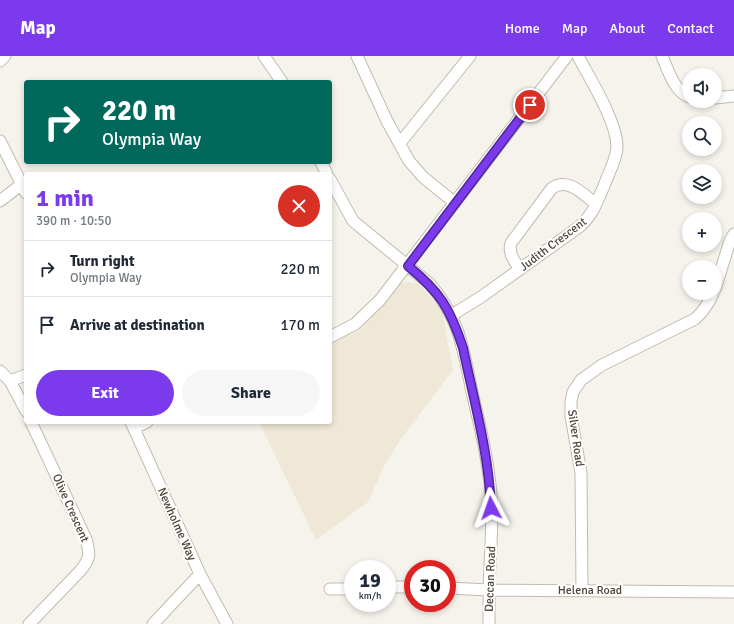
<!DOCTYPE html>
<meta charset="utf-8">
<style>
body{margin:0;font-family:Signika,sans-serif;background:#f6f6f7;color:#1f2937;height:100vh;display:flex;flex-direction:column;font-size:15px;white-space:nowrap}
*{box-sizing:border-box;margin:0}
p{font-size:13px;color:#747a83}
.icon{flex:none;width:22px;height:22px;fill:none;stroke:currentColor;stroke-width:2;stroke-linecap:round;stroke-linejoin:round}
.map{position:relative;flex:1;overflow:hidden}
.sheet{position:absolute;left:24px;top:116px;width:308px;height:252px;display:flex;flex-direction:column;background:#fff;border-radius:4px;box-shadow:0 2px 6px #0003}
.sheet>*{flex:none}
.hud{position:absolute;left:24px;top:24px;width:308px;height:84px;border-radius:4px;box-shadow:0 2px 6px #0003;background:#00695c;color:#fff;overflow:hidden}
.fabs{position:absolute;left:682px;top:12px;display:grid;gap:8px}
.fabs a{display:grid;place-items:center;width:40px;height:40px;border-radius:50%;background:#fff;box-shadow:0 2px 6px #0003;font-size:20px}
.speed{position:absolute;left:344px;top:504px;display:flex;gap:8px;font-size:20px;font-weight:700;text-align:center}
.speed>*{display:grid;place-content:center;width:52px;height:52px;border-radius:50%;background:#fff;box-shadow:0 2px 6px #0003;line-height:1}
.speed small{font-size:10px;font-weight:400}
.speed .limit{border:6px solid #d22;background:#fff;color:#111}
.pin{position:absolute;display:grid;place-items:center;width:34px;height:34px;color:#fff;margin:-17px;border:2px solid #fff;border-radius:50%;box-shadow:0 1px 4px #0007}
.me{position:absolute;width:44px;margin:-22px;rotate:356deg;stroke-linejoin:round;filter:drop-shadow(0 0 3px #0008)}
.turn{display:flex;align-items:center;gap:14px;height:84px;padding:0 12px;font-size:18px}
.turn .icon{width:52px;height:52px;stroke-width:2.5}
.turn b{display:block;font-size:28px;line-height:34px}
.round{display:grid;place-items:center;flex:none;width:42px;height:42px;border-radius:21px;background:#f6f6f7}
.head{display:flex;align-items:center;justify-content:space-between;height:68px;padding:0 12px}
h1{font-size:24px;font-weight:700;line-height:30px;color:#7c3aed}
.action{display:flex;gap:8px;margin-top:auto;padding:8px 12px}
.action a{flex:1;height:46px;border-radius:24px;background:#7c3aed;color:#fff;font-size:16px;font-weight:700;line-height:46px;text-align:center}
.action a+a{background:#f6f6f7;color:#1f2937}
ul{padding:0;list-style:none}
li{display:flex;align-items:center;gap:12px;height:56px;padding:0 12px;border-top:1px solid #e0e1e3}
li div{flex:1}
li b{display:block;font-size:15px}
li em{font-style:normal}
header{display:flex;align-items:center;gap:24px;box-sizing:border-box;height:56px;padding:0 20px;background:#7c3aed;color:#fff}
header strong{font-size:19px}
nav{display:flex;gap:22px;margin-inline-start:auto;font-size:14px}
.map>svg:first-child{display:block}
.education{fill:#efe8d6}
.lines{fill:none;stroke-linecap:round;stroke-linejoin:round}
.minor-casing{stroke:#c2bbae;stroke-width:13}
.minor{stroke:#fff;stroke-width:11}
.route-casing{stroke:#51269a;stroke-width:10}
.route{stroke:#7c3aed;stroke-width:7}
.labels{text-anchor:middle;stroke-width:4;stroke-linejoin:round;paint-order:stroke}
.street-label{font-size:12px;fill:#4b4439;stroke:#fff}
</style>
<header>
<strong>Map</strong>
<nav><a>Home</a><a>Map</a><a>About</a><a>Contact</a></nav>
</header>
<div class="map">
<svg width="734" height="568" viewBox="0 0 734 568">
<rect width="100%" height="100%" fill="#f6f3ec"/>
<path class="education" d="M400,226L418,227L442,255L453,314L400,384L383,412L368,446L316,484L259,366H330V287L361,273Z"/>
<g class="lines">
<g class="minor-casing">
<path id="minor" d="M264,0L282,26
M357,0L387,65L409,105L423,121L455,147
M662,0C668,14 674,35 689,41
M0,5L5,0
M715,42L734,40
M0,85L26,137
M400,87L470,0
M321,106L327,118
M330,123L353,165L430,228C460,263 463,293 472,336C480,370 488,403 491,438C493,462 491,486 490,510C489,530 489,549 489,568
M0,145L22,128
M520,213C514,205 508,197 511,187L552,132C568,121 583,138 596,148
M715,233L730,185L734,178
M452,259L481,241L579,171C594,158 596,147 604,130C608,118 616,105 617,92C618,67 590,23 578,0
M330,281L355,268L380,244L567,0
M0,315L10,325L26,355
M10,325L26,319
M131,366L200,518L227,568
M134,372L147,366
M387,531H413
M447,532L489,534L734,536
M330,533H353
M582,534L581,417L571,360V345L573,336L581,324L602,309L695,263C704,255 709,247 713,237
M29,568L80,515C91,502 90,498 86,483L31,366
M153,568L200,518"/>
</g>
<use href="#minor" class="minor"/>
</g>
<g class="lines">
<g class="route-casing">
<path id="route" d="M491,452C489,398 474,345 463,292C450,252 440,236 408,210L530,49"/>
</g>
<use href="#route" class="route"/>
</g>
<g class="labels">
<g class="street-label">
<text transform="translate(553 188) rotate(-37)" y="4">Judith Crescent</text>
<text transform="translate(576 382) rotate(82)" y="4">Silver Road</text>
<text transform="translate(71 452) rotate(66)" y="4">Olive Crescent</text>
<text transform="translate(177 468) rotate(66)" y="4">Newholme Way</text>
<text transform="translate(490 523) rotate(-88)" y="4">Deccan Road</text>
<text x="590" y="538">Helena Road</text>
</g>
</g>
</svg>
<div class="fabs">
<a><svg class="icon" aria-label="sound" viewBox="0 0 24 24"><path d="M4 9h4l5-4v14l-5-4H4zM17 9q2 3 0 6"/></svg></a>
<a><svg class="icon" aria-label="search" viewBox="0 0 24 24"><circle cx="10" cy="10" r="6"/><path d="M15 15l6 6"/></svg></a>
<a><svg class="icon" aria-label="layers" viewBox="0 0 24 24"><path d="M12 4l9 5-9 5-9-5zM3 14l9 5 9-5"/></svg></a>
<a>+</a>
<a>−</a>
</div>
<div class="speed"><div>19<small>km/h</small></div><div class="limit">30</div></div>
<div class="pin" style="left:530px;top:49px;background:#d93025"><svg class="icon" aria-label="arrive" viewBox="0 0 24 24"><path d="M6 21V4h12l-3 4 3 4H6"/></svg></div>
<svg class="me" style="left:491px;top:452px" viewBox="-20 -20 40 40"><path d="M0-17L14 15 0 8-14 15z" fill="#7c3aed" stroke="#fff" stroke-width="4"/></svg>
<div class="hud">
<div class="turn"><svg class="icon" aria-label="right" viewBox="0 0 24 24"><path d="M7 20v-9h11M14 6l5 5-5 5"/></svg><div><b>220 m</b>Olympia Way</div></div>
</div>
<section class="sheet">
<div class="head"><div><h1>1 min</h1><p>390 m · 10:50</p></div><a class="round" style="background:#d93025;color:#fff"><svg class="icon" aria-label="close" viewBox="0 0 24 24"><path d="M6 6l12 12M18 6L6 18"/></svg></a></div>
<ul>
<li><svg class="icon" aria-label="right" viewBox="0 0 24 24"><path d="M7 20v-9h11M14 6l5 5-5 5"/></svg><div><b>Turn right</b><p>Olympia Way</p></div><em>220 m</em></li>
<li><svg class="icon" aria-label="arrive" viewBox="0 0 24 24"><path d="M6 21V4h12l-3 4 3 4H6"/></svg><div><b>Arrive at destination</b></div><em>170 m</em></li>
</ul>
<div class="action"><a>Exit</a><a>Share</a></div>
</section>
</div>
